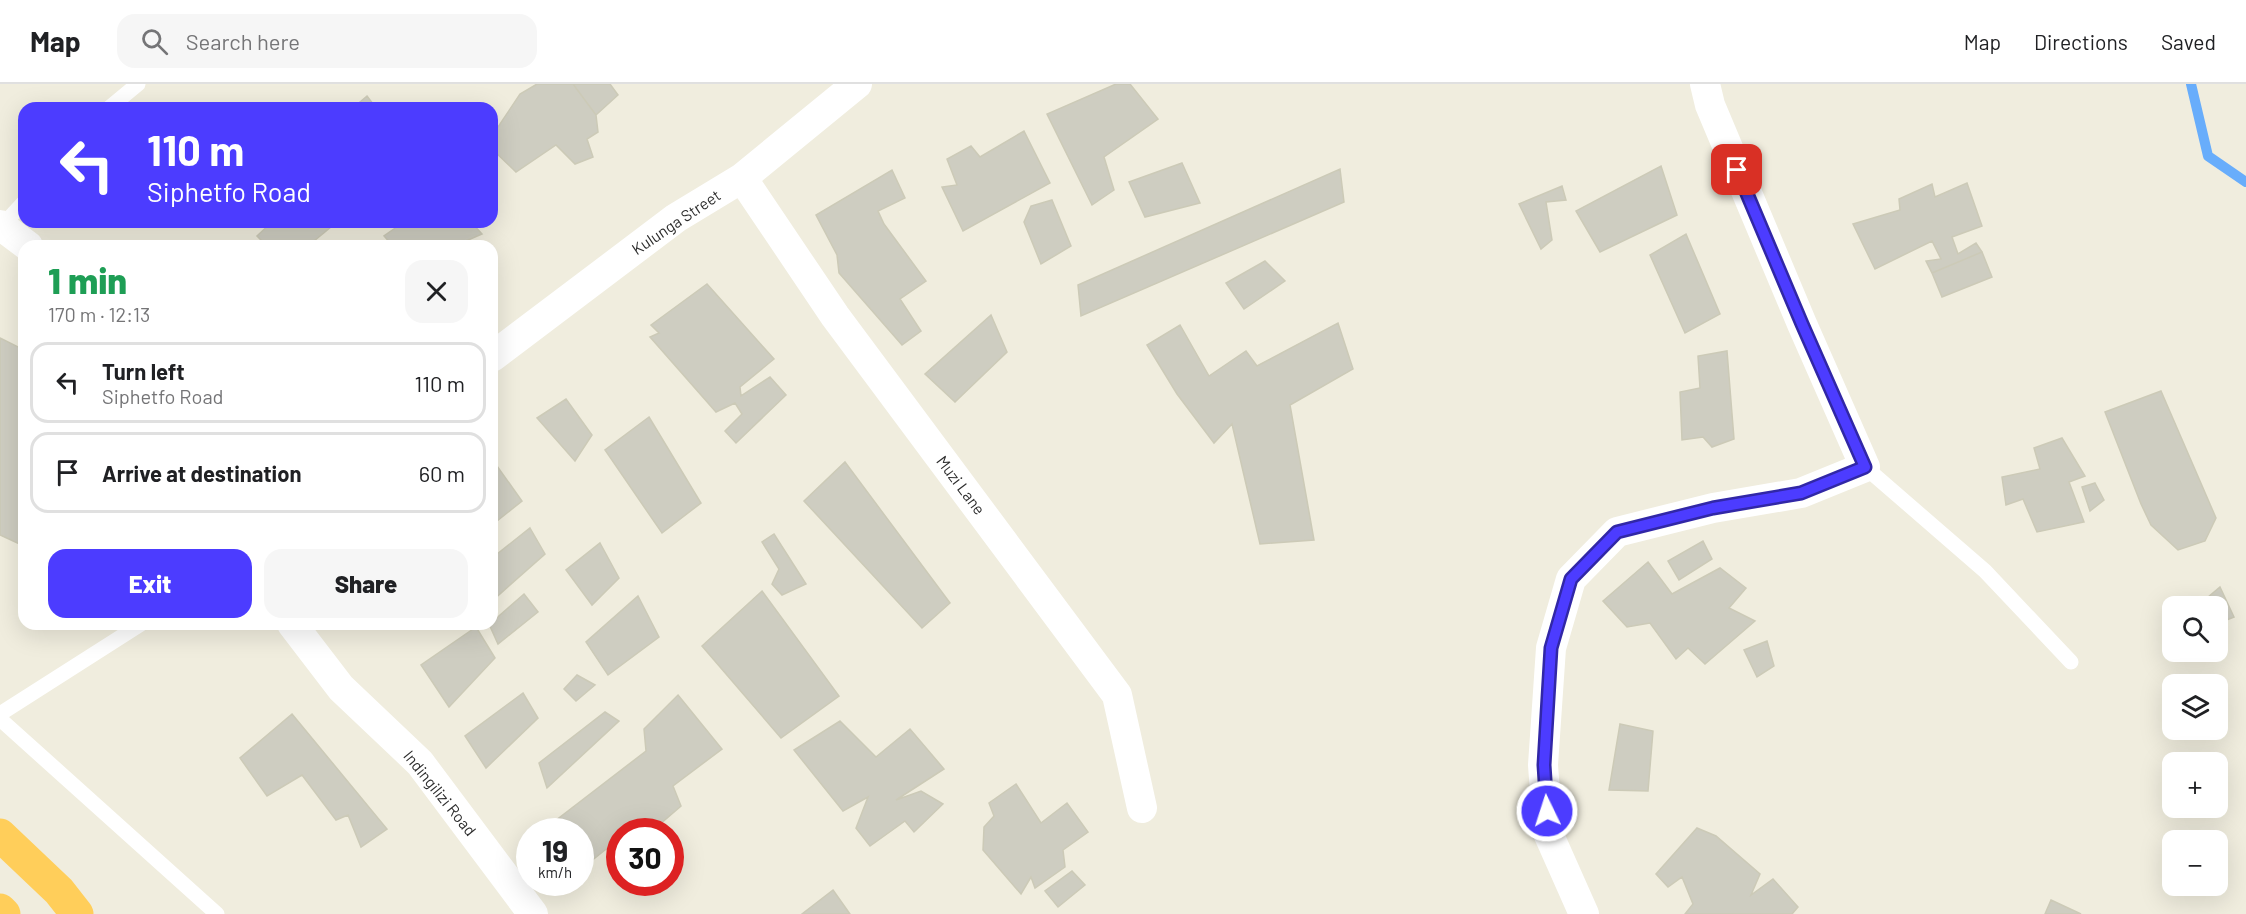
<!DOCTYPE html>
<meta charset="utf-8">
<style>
body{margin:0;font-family:Barlow,sans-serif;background:#f6f6f6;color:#202124;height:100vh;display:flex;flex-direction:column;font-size:22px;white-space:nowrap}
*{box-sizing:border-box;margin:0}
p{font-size:20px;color:#757577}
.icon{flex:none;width:33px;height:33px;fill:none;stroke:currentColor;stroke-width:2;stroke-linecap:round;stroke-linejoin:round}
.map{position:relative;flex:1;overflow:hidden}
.side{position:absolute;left:18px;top:156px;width:480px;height:390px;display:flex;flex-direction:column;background:#fff;border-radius:18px;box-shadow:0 6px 24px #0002}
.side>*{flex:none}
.top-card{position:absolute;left:18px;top:18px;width:480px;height:126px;border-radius:18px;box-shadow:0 6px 24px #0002;background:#4c3cff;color:#fff;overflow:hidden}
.fabs{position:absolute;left:2162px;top:512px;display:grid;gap:12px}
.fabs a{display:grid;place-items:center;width:66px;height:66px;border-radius:12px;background:#fff;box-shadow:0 6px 24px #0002;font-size:30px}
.speed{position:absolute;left:516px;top:734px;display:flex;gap:12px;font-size:30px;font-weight:700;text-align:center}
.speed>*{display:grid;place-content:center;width:78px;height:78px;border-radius:50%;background:#fff;box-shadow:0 6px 24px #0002;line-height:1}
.speed small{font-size:15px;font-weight:400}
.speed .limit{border:9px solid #d22;background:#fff;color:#111}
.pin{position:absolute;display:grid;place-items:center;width:51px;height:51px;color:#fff;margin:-26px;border-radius:12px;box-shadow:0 3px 9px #0006}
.me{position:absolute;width:66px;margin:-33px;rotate:356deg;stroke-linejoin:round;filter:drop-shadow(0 0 4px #0008)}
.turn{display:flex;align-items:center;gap:21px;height:126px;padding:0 30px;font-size:27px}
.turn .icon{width:78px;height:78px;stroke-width:2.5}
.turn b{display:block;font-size:42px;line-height:51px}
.round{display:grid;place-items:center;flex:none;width:63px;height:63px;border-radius:18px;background:#f6f6f6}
.headline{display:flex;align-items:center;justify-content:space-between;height:102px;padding:0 30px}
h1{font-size:36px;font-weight:800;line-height:45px;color:#1e9e55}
.primary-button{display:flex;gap:12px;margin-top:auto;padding:12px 30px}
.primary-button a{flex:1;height:69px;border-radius:18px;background:#4c3cff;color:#fff;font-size:24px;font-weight:800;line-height:69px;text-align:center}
.primary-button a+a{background:#f6f6f6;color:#202124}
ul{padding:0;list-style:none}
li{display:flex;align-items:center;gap:18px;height:81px;margin:0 12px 9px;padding:0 18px;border:3px solid #e0e0e0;border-radius:18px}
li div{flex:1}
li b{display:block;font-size:22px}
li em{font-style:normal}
header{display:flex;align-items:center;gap:36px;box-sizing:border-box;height:84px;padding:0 30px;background:#fff;border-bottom:2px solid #e0e0e0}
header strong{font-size:28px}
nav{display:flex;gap:33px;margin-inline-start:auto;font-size:21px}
.search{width:420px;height:54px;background:#f6f6f6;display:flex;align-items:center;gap:15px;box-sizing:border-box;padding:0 21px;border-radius:18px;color:#757577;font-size:22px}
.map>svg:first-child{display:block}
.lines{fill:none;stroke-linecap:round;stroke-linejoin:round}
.stream{stroke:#68adfb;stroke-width:10}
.building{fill:#cecdc1;stroke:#cccab7;stroke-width:1.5}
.lane{stroke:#fff;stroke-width:15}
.street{stroke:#fff;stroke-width:30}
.highway{stroke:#ffce5a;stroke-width:33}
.route-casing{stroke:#3127a6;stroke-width:15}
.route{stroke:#4c3cff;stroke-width:10}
.labels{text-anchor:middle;stroke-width:5;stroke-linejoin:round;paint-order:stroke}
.street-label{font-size:16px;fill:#2d2d2d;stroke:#fff}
</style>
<header>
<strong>Map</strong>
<div class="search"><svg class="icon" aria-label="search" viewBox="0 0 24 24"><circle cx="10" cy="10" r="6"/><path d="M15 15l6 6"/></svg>Search here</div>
<nav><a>Map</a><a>Directions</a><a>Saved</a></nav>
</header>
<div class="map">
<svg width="2246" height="830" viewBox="0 0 2246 830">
<rect width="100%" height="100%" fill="#f0edde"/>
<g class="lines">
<path class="stream" d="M2191,0L2208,72L2246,98"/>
</g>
<path class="building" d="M537,0H573L596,31L598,48L587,55L593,73L575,80L556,61L516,88L492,65V52L520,10Z
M573,0H610L618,11L596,31Z
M1116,0H1130L1158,35L1104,73L1114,106L1092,121L1047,30Z
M367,12L376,24H353Z
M1024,47L1050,99L963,147L942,103L957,101L947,75L971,62L980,73Z
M1182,79L1200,119L1145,133L1129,98Z
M1661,82L1677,131L1600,168L1576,127Z
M1340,85L1344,118L1081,232L1078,201Z
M892,86L905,114L878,127L884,140L926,197L900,215L921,247L902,261L839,189L837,171L816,131Z
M1967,99L1982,142L1952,153L1958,170L1976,159L1982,168L1932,189L1926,177L1941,175L1932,157L1875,185L1853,140L1900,126L1899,115L1932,100L1935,113Z
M1562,102L1566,116L1546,118L1552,156L1541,165L1519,120Z
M1052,116L1071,162L1041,180L1024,138L1031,122Z
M272,138H287L289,143L295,138H330L332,142L308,162H267L257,152Z
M404,138H471L482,150L459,160L460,162H393L384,152Z
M1686,150L1720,230L1685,249L1650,171Z
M1982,168L1992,193L1942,213L1932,189Z
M1265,177L1285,197L1244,225L1226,199Z
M707,200L774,275L740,303L741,312L770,293L786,311L736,359L725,347L742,330L735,319L716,328L650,253L659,249L651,241Z
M991,231L1007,268L955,318L925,290Z
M1338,239L1353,285L1290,321L1314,456L1260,460L1232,340L1214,359L1177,310L1147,261L1180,241L1209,292L1246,267L1257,282Z
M0,254L24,266V462L0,451Z
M1727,267L1734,355L1712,363L1703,353L1682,356L1680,308L1700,304L1698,272Z
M2161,307L2216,434L2205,457L2178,466L2151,441L2141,420L2105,328Z
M566,315L592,351L575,377L537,334Z
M649,333L701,419L662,449L605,366Z
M2062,354L2085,392L2069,398L2084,438L2037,448L2023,415L2006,421L2002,393L2040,385L2034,364Z
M492,375L522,417L492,441Z
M845,378L950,519L922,544L804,417Z
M2095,399L2104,416L2090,427L2082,403Z
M530,444L545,470L492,517V474Z
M774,450L806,500L782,511L772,500L779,485L762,458Z
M1703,457L1712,475L1679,496L1668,477Z
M600,459L619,494L592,521L566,486Z
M1648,478L1672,510L1720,484L1746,504L1729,524L1755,537L1705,580L1688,564L1676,575L1650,539L1627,543L1603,517Z
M2220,503L2234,533L2217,540V522H2209L2207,514Z
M762,507L839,612L781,654L702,562Z
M524,510L538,528L498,560L489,540H492V538Z
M638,512L659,553L608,591L586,558Z
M476,543L495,574L449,623L421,581Z
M1767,557L1774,582L1757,593L1744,566Z
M577,591L595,601L576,617L564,605Z
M523,609L538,634L486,684L465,652Z
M678,611L722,665L673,702L681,722L652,747H620V754L580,786V747H542L646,667L644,645Z
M605,628L619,637L547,704L539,679Z
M292,630L387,745L361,763L348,731L336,736L302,691L267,712L240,674Z
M840,637L876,673L910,645L944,685L896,716L921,707L943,720L914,748L905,737L870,762L856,744L868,713L843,727L794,666Z
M1620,640L1653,647L1648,707L1609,706Z
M1016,700L1041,739L1067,719L1088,748L1063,766L1065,783L1035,804L1031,793L1021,810L983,766L984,743L994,732L989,719Z
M1697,744L1716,752L1760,790L1751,811L1773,795L1798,823L1792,830H1685L1693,820L1682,793L1668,803L1656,790Z
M1072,787L1085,801L1058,823L1045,807Z
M833,806L850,830H802Z
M2051,816L2081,830H2045Z"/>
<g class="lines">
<path class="lane" d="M109,24L138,0
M2,142L24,118
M1865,383L1985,487L2071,578
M0,630L141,540
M0,635L217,830"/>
<path class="street" d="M742,94L835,232L1117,611L1142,724
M0,141L28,162
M492,273L676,134L742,94L857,0
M292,540L341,604L420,679L533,830
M1584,830L1548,749L1543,681L1551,564L1571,495L1617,448L1713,424L1801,409L1865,383L1802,240L1710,21L1705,0"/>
<path class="highway" d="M0,751L59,807L77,830
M0,826L4,830"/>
</g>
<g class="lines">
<g class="route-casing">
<path id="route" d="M1547,727L1544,681L1551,564L1571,495L1617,448L1713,424L1801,409L1865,383L1802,240L1737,86"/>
</g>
<use href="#route" class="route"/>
</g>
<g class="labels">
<g class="street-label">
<text transform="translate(676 138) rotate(-34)" y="6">Kulunga Street</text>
<text transform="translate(961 401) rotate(53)" y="6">Muzi Lane</text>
<text transform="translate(440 709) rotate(51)" y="6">Indingilizi Road</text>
</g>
</g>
</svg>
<div class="fabs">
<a><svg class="icon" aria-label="search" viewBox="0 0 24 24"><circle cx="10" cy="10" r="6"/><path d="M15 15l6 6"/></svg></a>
<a><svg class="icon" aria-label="layers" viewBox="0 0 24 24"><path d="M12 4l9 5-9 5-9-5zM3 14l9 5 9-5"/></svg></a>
<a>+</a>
<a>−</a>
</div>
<div class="speed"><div>19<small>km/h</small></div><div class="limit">30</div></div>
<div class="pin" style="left:1737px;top:86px;background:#d93025"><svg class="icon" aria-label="arrive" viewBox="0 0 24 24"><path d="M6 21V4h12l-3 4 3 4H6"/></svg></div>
<svg class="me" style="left:1547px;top:727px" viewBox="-20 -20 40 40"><circle r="17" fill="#4c3cff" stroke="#fff" stroke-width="3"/><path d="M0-11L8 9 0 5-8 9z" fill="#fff"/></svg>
<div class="top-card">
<div class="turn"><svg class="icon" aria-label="left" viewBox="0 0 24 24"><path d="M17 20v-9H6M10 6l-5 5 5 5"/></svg><div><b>110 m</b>Siphetfo Road</div></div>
</div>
<section class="side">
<div class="headline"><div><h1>1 min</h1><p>170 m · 12:13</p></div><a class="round"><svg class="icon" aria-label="close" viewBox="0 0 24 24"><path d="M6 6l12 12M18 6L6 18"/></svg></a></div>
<ul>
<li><svg class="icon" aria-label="left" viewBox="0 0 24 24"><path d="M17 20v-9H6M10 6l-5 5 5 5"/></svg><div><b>Turn left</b><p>Siphetfo Road</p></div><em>110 m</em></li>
<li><svg class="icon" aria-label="arrive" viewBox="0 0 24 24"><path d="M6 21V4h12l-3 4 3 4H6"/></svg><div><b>Arrive at destination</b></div><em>60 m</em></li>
</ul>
<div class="primary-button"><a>Exit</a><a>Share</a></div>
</section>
</div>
